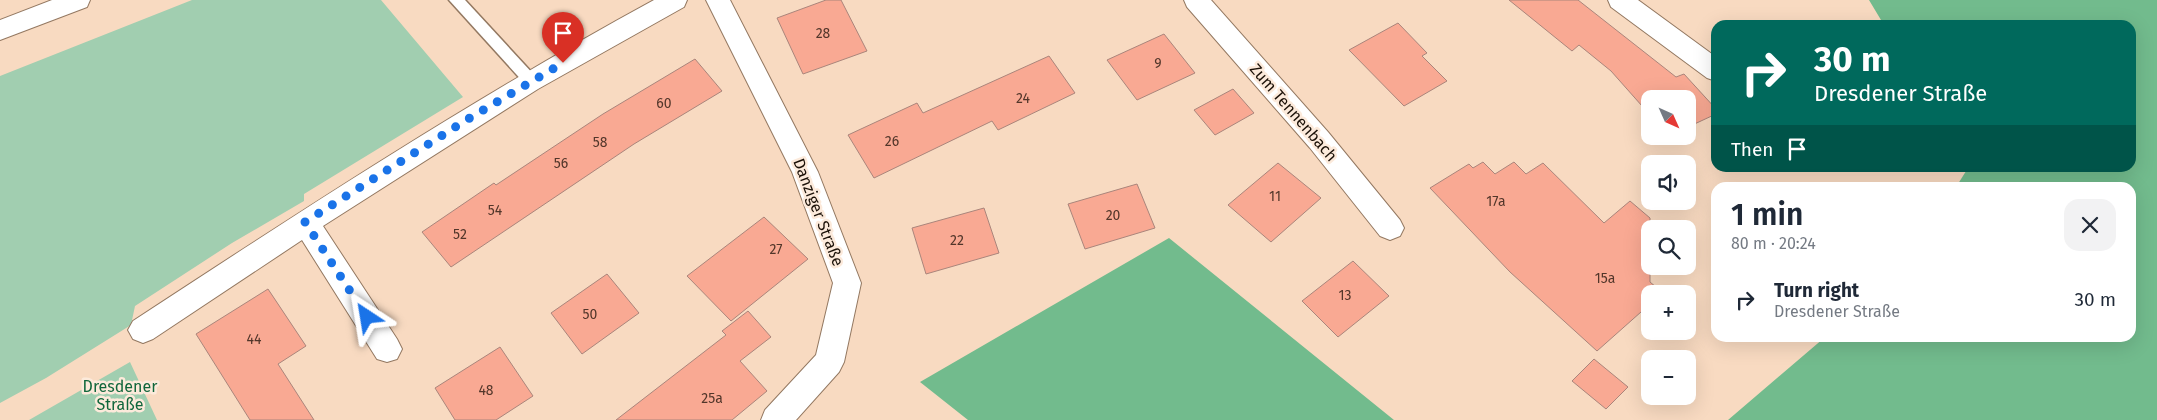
<!DOCTYPE html>
<meta charset="utf-8">
<style>
body{margin:0;font-family:"Fira Sans",sans-serif;background:#f2f2f3;color:#1f2937;height:100vh;display:flex;flex-direction:column;font-size:19px;white-space:nowrap}
*{box-sizing:border-box;margin:0}
p{font-size:16px;color:#747a83}
.icon{flex:none;width:28px;height:28px;fill:none;stroke:currentColor;stroke-width:2;stroke-linecap:round;stroke-linejoin:round}
.map{position:relative;flex:1;overflow:hidden}
.drawer{position:absolute;left:1711px;top:182px;width:425px;height:160px;display:flex;flex-direction:column;background:#fff;border-radius:15px;box-shadow:0 5px 20px #0002}
.drawer>*{flex:none}
.guide{position:absolute;left:1711px;top:20px;width:425px;height:152px;border-radius:15px;box-shadow:0 5px 20px #0002;background:#00695c;color:#fff;overflow:hidden}
.needle{width:32px;rotate:135deg}
.controls{position:absolute;left:1641px;top:90px;display:grid;gap:10px}
.controls a{display:grid;place-items:center;width:55px;height:55px;border-radius:10px;background:#fff;box-shadow:0 5px 20px #0002;font-size:25px}
.pin{position:absolute;display:grid;place-items:center;width:42px;height:42px;color:#fff;margin:-51px -21px;border-radius:50% 50% 50% 0;rotate:-45deg;box-shadow:0 0 5px #0007}
.pin .icon{rotate:45deg}
.me{position:absolute;width:55px;margin:-28px;rotate:327deg;stroke-linejoin:round;filter:drop-shadow(0 0 4px #0008)}
.turn{display:flex;align-items:center;gap:18px;height:105px;padding:0 20px;font-size:22px}
.turn .icon{width:65px;height:65px;stroke-width:2.5}
.turn b{display:block;font-size:35px;line-height:42px}
.then{display:flex;align-items:center;height:48px;padding:0 20px;background:#0003;gap:10px;font-size:19px}
.round{display:grid;place-items:center;flex:none;width:52px;height:52px;border-radius:15px;background:#f2f2f3}
.headline{display:flex;align-items:center;justify-content:space-between;height:85px;padding:0 20px}
h1{font-size:30px;font-weight:600;line-height:38px}
ul{padding:0;list-style:none}
li{display:flex;align-items:center;gap:15px;height:65px;padding:0 20px}
li div{flex:1}
li b{display:block;font-size:19px}
li em{font-style:normal}
.map>svg:first-child{display:block}
.green{fill:#a1ceb0}
.forest{fill:#72bb8d}
.building{fill:#f9a993;stroke:#aa857b}
.lines{fill:none;stroke-linecap:round;stroke-linejoin:round}
.lane-casing{stroke:#937861;stroke-width:3}
.street-casing{stroke:#937861;stroke-width:2}
.secondary-casing{stroke:#937861;stroke-width:2}
.lane{fill:#fff;fill-rule:evenodd}
.street{fill:#fff;fill-rule:evenodd}
.secondary{fill:#fff;fill-rule:evenodd}
.route{stroke:#1a73e8;stroke-width:9;stroke-dasharray:0 16.2}
.labels{text-anchor:middle;stroke-width:5;stroke-linejoin:round;paint-order:stroke}
.number-label{font-size:14px;fill:#52362a}
.street-label{font-size:16px;fill:#1a1007;stroke:#fceadb}
.park-label{font-size:16px;fill:#10663b;stroke:#fceadb}
</style>
<div class="map">
<svg width="2157" height="420" viewBox="0 0 2157 420">
<rect width="100%" height="100%" fill="#f8dac1"/>
<path class="green" d="M192,0H381L463,97L304,194V201L232,243L135,306L131,325L46,378L0,403V76Z
M130,362L157,420H29Z"/>
<path class="forest" d="M1869,0H2157V420H1728L1824,338H2131V188L1956,187L1968,168H2131V25H1884Z
M1169,238L1394,420H968L920,382Z"/>
<path class="building" d="M826,0H841L867,51L803,74L777,18Z
M1509,0H1578L1676,77L1684,74L1716,109V114L1688,127V99H1650V115L1611,71L1579,45L1572,51Z
M1398,23L1427,53L1422,56L1447,81L1404,106L1349,50Z
M1164,34L1195,73L1137,100L1107,60Z
M1049,56L1075,93L998,130L992,121L874,178L848,135L917,103L923,113Z
M695,59L722,91L634,144L451,267L422,232L494,183L496,185L603,114Z
M1233,89L1254,113L1215,135L1194,110Z
M1483,162L1495,174L1514,162L1526,174L1543,163L1604,223L1630,201L1650,218V282L1663,293L1650,294V304L1597,351L1510,272L1430,188L1469,164L1473,168Z
M1278,163L1321,198L1271,242L1228,205Z
M1137,184L1155,228L1085,249L1068,204Z
M984,208L999,253L926,274L912,228Z
M764,217L808,259L731,321L687,276Z
M1353,261L1389,296L1338,337L1302,301Z
M607,274L639,313L582,354L551,313Z
M268,289L306,346L278,364L314,420H250L196,334Z
M748,311L771,337L740,361L767,391L732,420H616L726,335L722,331Z
M500,347L533,396L496,420H455L435,388Z
M1594,359L1628,387L1606,409L1572,381Z"/>
<g class="lines">
<g class="lane-casing">
<path id="lane" d="M449,0H465L536,77L539,81L536,85L531,87L526,85Z"/>
</g>
<g class="street-casing">
<path id="street" d="M654,0H687L684,7L538,89L323,226L397,339L402,349L397,359L387,362L377,359L302,240L153,339L143,343L133,339L128,330L133,321C304,209 474,98 654,0Z
M706,0H730L818,172L861,283L844,362L839,372L796,420H761L765,410L816,355L833,283L792,172Z
M1184,0H1211L1328,132L1400,220L1404,228L1400,236L1390,240L1380,236L1310,148L1187,7Z
M1608,0H1638L1716,57V81L1707,78L1611,7Z"/>
</g>
<g class="secondary-casing">
<path id="secondary" d="M52,0H90L87,7L0,40V20Z"/>
</g>
<use href="#lane" class="lane"/>
<use href="#street" class="street"/>
<use href="#secondary" class="secondary"/>
</g>
<g class="lines">
<path class="route" d="M367,317L305,222L468,119L563,63"/>
</g>
<g class="labels">
<g class="number-label">
<text x="823" y="38">28</text>
<text x="1158" y="68">9</text>
<text x="1023" y="103">24</text>
<text x="664" y="108">60</text>
<text x="892" y="146">26</text>
<text x="600" y="147">58</text>
<text x="561" y="168">56</text>
<text x="1275" y="201">11</text>
<text x="1496" y="206">17a</text>
<text x="495" y="215">54</text>
<text x="1113" y="220">20</text>
<text x="460" y="239">52</text>
<text x="957" y="245">22</text>
<text x="776" y="254">27</text>
<text x="1605" y="283">15a</text>
<text x="1345" y="300">13</text>
<text x="590" y="319">50</text>
<text x="254" y="344">44</text>
<text x="486" y="395">48</text>
<text x="712" y="403">25a</text>
</g>
<g class="street-label">
<text transform="translate(1294 112) rotate(49)" y="6">Zum Tennenbach</text>
<text transform="translate(819 212) rotate(69)" y="6">Danziger Straße</text>
</g>
<g class="park-label">
<text x="120" y="392">Dresdener<tspan x="120" dy="18">Straße</tspan></text>
</g>
</g>
</svg>
<div class="controls">
<a><svg class="needle" viewBox="-14 -14 28 28"><path d="M0-13l5 13h-10z" fill="#e53935"/><path d="M0 13l5-13h-10z" fill="#747a83"/></svg></a>
<a><svg class="icon" aria-label="sound" viewBox="0 0 24 24"><path d="M4 9h4l5-4v14l-5-4H4zM17 9q2 3 0 6"/></svg></a>
<a><svg class="icon" aria-label="search" viewBox="0 0 24 24"><circle cx="10" cy="10" r="6"/><path d="M15 15l6 6"/></svg></a>
<a>+</a>
<a>−</a>
</div>
<div class="pin" style="left:563px;top:63px;background:#d93025"><svg class="icon" aria-label="arrive" viewBox="0 0 24 24"><path d="M6 21V4h12l-3 4 3 4H6"/></svg></div>
<svg class="me" style="left:367px;top:317px" viewBox="-20 -20 40 40"><path d="M0-17L14 15 0 8-14 15z" fill="#1a73e8" stroke="#fff" stroke-width="4"/></svg>
<div class="guide">
<div class="turn"><svg class="icon" aria-label="right" viewBox="0 0 24 24"><path d="M7 20v-9h11M14 6l5 5-5 5"/></svg><div><b>30 m</b>Dresdener Straße</div></div>
<div class="then">Then<svg class="icon" aria-label="arrive" viewBox="0 0 24 24"><path d="M6 21V4h12l-3 4 3 4H6"/></svg></div>
</div>
<section class="drawer">
<div class="headline"><div><h1>1 min</h1><p>80 m · 20:24</p></div><a class="round"><svg class="icon" aria-label="close" viewBox="0 0 24 24"><path d="M6 6l12 12M18 6L6 18"/></svg></a></div>
<ul>
<li><svg class="icon" aria-label="right" viewBox="0 0 24 24"><path d="M7 20v-9h11M14 6l5 5-5 5"/></svg><div><b>Turn right</b><p>Dresdener Straße</p></div><em>30 m</em></li>
</ul>
</section>
</div>
